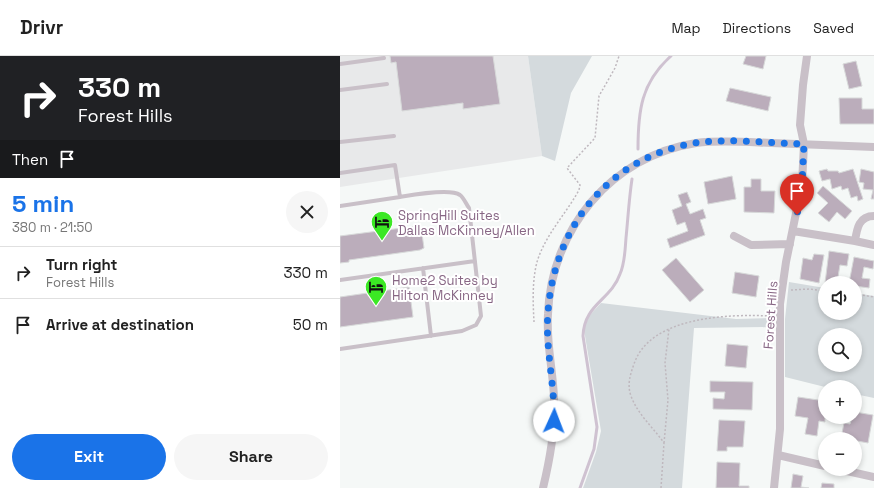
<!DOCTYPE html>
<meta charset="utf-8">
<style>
body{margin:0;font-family:"Space Grotesk",sans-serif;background:#f6f6f6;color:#222;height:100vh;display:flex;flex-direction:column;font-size:15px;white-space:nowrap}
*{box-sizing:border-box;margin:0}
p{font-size:13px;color:#767676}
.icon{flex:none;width:22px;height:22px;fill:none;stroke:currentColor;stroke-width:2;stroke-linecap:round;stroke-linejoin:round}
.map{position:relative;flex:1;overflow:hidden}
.drawer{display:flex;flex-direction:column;background:#fff;width:340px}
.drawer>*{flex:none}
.banner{background:#202124;color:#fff;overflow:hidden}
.fabs{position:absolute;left:478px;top:220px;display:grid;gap:8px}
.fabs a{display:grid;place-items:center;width:44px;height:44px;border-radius:50%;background:#fff;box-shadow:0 2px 6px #0003;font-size:20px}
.pin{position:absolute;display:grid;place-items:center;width:34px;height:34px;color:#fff;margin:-41px -17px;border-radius:50% 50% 50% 0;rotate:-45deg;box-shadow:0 0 4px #0007}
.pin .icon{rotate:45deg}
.me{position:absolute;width:44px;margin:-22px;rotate:2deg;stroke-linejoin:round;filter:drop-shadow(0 0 3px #0008)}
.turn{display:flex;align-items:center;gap:14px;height:84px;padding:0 12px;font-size:18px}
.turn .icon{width:52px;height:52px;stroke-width:2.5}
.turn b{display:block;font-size:28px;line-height:34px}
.then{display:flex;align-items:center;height:38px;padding:0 12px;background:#0003;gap:8px;font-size:15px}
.round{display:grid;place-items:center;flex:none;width:42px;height:42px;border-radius:21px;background:#f6f6f6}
.headline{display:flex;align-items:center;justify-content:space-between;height:68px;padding:0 12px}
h1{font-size:24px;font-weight:700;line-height:30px;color:#1a73e8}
.primary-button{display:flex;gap:8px;margin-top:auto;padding:8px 12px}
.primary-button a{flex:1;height:46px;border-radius:24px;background:#1a73e8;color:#fff;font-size:16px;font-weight:700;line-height:46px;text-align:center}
.primary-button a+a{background:#f6f6f6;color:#222}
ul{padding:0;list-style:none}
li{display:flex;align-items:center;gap:12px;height:52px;padding:0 12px;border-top:1px solid #e0e0e0}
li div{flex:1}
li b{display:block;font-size:15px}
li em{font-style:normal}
header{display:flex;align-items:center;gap:24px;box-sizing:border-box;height:56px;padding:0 20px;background:#fff;border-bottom:1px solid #e0e0e0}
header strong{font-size:19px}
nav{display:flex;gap:22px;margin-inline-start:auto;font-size:14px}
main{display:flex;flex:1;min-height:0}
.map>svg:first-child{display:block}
.built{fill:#e8e9ea}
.green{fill:#d4dadd;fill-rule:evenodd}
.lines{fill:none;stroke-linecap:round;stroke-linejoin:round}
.stream{stroke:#cfc2d1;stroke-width:3}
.building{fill:#bbadbb;stroke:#d7d9d9}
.path{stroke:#bfb8be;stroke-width:1.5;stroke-dasharray:2 2;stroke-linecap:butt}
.lane{stroke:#c9c0c8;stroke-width:4}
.street{stroke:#c9c0c8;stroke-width:8}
.route{stroke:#1a73e8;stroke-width:7;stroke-dasharray:0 12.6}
.labels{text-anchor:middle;stroke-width:4;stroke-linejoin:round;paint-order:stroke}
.poi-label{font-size:13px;fill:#876684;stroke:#fff;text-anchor:start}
.street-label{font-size:13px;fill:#876684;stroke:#fff}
</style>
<header>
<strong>Drivr</strong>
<nav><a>Map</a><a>Directions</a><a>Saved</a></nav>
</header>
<main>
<section class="drawer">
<div class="banner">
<div class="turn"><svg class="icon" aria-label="right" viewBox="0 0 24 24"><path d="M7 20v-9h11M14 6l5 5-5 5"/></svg><div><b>330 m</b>Forest Hills</div></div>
<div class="then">Then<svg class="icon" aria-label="arrive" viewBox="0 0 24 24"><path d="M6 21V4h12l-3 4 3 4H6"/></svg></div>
</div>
<div class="headline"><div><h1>5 min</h1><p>380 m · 21:50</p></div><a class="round"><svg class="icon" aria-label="close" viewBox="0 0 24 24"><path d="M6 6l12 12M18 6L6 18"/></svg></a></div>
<ul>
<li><svg class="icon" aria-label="right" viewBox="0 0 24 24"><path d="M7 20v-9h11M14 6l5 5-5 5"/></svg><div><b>Turn right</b><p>Forest Hills</p></div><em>330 m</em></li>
<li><svg class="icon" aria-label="arrive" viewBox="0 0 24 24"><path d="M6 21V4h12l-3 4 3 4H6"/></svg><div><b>Arrive at destination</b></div><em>50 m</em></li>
</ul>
<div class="primary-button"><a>Exit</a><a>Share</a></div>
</section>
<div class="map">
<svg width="534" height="432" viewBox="0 0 534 432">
<rect width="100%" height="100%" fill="#f5f8f7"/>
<path class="built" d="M0,0H188L202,100L0,131Z"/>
<path class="green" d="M188,0H252L231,37L215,105L202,100Z
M449,226L485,232V257H515V237L534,240V342L515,338V331H485L445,321V263ZM485,279H515V309H485Z
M261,247L396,263L433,262V271L354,272L342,432H243L256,396L261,375L244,274L248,261Z"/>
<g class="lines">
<path class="stream" d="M298,93C298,55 301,27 331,0
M240,432L254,393L257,371L243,280C244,248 271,244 280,218C285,207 285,194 286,182C288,162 289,143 292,123"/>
</g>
<path class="building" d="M50,0H153L160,48L123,53V47L62,55L56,6L51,7Z
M406,0H426L423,13L403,8Z
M516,5L522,30L509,33L503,8Z
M390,32L431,41L428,55L386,45Z
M499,42H522V53H534V68H500Z
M487,113L488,115H498L499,117L513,113L523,143L518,145L517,140L511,142L508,132L502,134L501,130L492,133L490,123L482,125L479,115Z
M521,113L534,116V143H531L533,134L523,133L524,127L519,126Z
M392,120L396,143L368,148L364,126Z
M411,123H421V135H435L434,157L404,156V131H411Z
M483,130L512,155L505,163L497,156L489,166L478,157L488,147L477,137Z
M347,136L351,146L346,148L350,158L363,153L366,162L360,164L365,179L330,192L327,183L348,175L345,166L337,169L332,154L342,150L338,139Z
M77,170V171H81L84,192L80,194L9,204V206L0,207V180Z
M489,195L509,198L507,210L500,209L498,221L507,223L506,227H485Z
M474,198L484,199L479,227L460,223L463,202L472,204Z
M514,201L534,205L533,213L524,211L522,222L530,223L529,232L515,230V227H509Z
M336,202L364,234L350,246L322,214Z
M395,216L419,220L416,241L392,237Z
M69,231L73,261L0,271V241Z
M387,288L408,290L406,312L385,310Z
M370,325L413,326L412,354L373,353V342L384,343L385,336H370Z
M458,341L485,345V366L479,365L477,380L465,378L468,362L455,360Z
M515,356L533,359L528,387L501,382L504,367L510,368L512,361H515Z
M379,364L405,365L403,391H387V395H377Z
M377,406L400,407L399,430H409V432H376Z
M453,418L463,420L461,431L469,432H451Z
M482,427L494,428V432H481Z"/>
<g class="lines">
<path class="path" d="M451,234L470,233L485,235
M515,238L534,241
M194,266C193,247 192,225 197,206C205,179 226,158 239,134L240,129L227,112L255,82L259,40L275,12L279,0
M324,387L328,344L325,307L329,273
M321,432L324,387C313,371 298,359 291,340C287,329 290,319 294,308C310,260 389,258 431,260"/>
<path class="lane" d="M0,8L44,2
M0,34L47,28
M0,86L54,80
M0,117L55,109L60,141C72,139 110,132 120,139C124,142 126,148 129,152L141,260L136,269L122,275L0,293
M0,150L60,141
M83,212L91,280
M0,224L135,205"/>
<path class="street" d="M534,160C519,160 517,172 515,185L534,189
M453,175L515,185
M394,180L411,189L450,188
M438,399L485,410
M498,413L534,421
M203,432C210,403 216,372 214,342C213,314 206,286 208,258C211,174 271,100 356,87C380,84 406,86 431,87C465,88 500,90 534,91
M434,432L440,373V248L446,206L462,128L464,88L460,69L463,29L467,0"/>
</g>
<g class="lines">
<path class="route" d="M214,365C215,329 205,292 208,256C214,172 268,101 355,87C390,82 428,87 464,88L462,128L457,159"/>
</g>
<defs>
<g id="hotel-pin" transform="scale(1.15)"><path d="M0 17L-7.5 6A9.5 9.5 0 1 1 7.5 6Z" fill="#3be824" stroke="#fff"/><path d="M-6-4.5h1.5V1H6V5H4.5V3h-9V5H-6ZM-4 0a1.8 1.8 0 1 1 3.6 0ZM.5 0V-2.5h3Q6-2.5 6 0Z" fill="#111"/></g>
</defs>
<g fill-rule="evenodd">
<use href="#hotel-pin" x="42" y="166"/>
<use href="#hotel-pin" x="36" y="231"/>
</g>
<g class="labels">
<g class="poi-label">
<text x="58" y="164">SpringHill Suites<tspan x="58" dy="15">Dallas McKinney/Allen</tspan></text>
<text x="52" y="229">Home2 Suites by<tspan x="52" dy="15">Hilton McKinney</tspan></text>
</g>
<g class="street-label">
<text transform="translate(430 259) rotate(-86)" y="5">Forest Hills</text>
</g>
</g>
</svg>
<div class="fabs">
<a><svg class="icon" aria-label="sound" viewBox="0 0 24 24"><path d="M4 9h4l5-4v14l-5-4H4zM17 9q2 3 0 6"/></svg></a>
<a><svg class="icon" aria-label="search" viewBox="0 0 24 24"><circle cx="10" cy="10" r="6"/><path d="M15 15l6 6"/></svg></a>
<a>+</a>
<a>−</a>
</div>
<div class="pin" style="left:457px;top:159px;background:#d93025"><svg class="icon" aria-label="arrive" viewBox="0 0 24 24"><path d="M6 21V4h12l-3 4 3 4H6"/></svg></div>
<svg class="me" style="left:214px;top:365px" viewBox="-20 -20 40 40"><circle r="19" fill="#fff"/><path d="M0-13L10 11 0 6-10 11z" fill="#1a73e8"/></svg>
</div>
</main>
